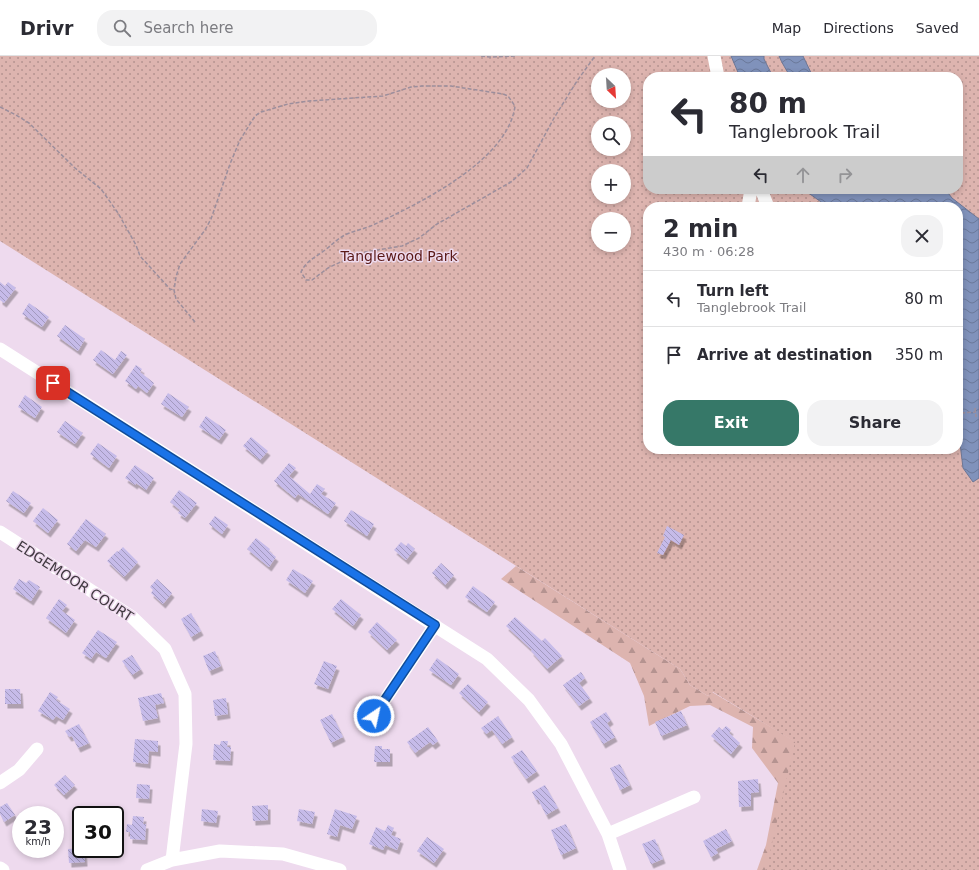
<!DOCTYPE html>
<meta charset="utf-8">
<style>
body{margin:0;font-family:"DejaVu Sans",sans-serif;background:#f2f2f3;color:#2b2b33;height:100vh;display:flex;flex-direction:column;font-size:15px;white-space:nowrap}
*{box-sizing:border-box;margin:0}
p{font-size:13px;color:#7c7c81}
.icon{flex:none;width:22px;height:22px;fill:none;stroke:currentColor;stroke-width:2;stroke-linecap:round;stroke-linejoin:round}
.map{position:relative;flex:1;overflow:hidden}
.drawer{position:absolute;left:643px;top:146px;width:320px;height:252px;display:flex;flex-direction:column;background:#fff;border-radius:16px;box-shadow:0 2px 6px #0003}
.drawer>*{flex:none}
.top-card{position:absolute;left:643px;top:16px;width:320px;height:122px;border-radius:16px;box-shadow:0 2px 6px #0003;background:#fff;color:#2b2b33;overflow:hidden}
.needle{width:26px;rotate:155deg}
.controls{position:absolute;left:591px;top:12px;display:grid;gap:8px}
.controls a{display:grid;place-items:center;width:40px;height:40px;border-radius:50%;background:#fff;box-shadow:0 2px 6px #0003;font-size:20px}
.speed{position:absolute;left:12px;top:750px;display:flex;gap:8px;font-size:20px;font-weight:700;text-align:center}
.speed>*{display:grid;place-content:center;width:52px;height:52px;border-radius:50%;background:#fff;box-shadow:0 2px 6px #0003;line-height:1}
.speed small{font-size:10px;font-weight:400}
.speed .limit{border:2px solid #111;border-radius:6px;background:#fff;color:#111}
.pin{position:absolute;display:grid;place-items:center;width:34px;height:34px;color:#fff;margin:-17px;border-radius:8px;box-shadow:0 2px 6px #0006}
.me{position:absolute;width:44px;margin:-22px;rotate:34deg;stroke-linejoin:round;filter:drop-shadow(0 0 3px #0008)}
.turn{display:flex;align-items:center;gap:14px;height:84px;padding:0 20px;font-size:18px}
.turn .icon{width:52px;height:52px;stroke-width:2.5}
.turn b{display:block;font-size:28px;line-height:34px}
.lanes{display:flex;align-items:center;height:38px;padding:0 20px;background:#0003;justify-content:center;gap:20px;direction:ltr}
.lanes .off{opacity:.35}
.round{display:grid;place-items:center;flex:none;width:42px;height:42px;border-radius:16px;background:#f2f2f3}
.summary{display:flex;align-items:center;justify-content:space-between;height:68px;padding:0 20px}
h1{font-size:24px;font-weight:700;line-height:30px}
.primary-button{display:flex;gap:8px;margin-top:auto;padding:8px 20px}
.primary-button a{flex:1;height:46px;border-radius:16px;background:#367868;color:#fff;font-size:16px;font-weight:700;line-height:46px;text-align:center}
.primary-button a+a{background:#f2f2f3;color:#2b2b33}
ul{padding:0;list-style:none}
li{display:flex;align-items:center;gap:12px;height:56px;padding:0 20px;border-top:1px solid #e1e1e2}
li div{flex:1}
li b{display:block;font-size:15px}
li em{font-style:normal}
header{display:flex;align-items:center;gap:24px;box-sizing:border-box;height:56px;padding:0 20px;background:#fff;border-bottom:1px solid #e1e1e2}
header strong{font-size:19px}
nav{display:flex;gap:22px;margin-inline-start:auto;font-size:14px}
.search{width:280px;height:36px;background:#f2f2f3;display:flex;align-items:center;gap:10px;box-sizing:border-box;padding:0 14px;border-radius:16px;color:#7c7c81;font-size:15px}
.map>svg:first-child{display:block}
.forest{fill:url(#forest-firs)}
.park{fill:url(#park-dots);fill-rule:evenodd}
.water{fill:url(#water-waves);stroke:#6d7796}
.building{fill:url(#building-back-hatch);filter:url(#shadow)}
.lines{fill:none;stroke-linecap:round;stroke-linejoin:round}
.path{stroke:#9c8e9c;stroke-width:1.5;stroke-dasharray:4 2;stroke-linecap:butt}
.minor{stroke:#fff;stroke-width:13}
.route-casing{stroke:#114b97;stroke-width:10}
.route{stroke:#1a73e8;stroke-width:7}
.labels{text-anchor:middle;stroke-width:3;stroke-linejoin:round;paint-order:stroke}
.park-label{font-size:14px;fill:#5a1917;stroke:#eedaee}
.street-label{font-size:14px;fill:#403940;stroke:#eedaee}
</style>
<header>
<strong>Drivr</strong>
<div class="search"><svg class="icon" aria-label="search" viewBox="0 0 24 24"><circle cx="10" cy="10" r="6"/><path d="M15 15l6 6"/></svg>Search here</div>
<nav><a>Map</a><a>Directions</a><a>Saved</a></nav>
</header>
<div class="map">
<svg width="979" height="814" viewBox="0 0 979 814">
<defs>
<pattern id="forest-firs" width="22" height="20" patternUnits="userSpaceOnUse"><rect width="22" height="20" fill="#ddb4af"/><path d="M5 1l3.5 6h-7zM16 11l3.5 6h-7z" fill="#b59390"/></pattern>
<pattern id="park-dots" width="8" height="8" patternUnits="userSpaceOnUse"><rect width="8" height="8" fill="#ddb4af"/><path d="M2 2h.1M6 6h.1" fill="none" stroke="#b59390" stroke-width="1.8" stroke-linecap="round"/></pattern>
<pattern id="water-waves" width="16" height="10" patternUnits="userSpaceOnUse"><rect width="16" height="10" fill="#8092bb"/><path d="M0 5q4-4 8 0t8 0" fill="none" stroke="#6a7899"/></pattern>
<pattern id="building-back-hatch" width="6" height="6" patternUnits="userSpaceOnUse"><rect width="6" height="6" fill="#c6bbe9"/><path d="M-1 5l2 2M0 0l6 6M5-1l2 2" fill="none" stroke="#a299be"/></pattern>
<filter id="shadow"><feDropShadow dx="2.5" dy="4.5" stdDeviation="0" flood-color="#0004"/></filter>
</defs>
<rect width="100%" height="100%" fill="#eedaee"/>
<path class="forest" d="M516,510L680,613L690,629L708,640L712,636L796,686L979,814H757L766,789L778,727L752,692L753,671L710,649L690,650L649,670L644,640L630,607L501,523Z"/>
<path class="park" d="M0,0H979V814H766L795,686L713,636L708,640L690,629L680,613L0,185ZM598,19H624V45H598ZM648,21H958V133H648ZM598,67H624V93H598ZM598,115H624V141H598ZM648,151H958V393H648ZM598,163H624V189H598Z"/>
<path class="water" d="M731,0H764V3L773,21H740Z
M779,0H803L813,21H790C787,14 782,8 779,0Z
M803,133H945L952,142L979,163V422L973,426L963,412L960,387L961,357L959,346L961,333L958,319V151H828Z"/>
<path class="building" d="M0,226L5,230L8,226L16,232L4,247L0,244Z
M29,247L49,261L42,271L22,258Z
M65,269L85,283L78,295L57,280Z
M101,294L115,304L121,295L127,299L113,318L93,304Z
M136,309L142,313L140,316L154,327L147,337L138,330L136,333L125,325Z
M168,337L189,351L182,361L161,348Z
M25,339L42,351L35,362L18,351Z
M206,360L226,374L219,384L199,371Z
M65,365L83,377L75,388L57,376Z
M251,381L268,395L260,404L243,390Z
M98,387L117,400L109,412L90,398Z
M289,407L296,412L289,420L310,438L317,428L325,433L321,438L336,447L328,458L298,438L295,442L274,425Z
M135,409L154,422L146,434L136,427L135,429L125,422Z
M179,434L197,447L185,462L178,457L180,454L170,446Z
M13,435L31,447L24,457L6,445Z
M43,452L58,464L48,477L33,465Z
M351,454L374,468L367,480L344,465Z
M215,460L228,469L222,478L209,468Z
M86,463L106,478L96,491L85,484L76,495L67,488Z
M667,470L684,479L679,489L671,484L663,499L657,497L665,481L663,480Z
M256,482L270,493L269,495L276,501L269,511L247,493Z
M401,486L406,490L408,487L415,493L406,504L394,494Z
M123,491L138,506L124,521L107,505L117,495L118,496Z
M441,507L454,519L445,529L432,517Z
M293,513L313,525L305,537L286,524Z
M19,523L26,527L29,524L40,531L31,545L13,533Z
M157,523L172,537L163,548L151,537L153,534L150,531Z
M473,530L495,546L487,556L465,541Z
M59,543L67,549L62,555L75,564L66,577L46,562Z
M341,543L361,559L353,570L332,553Z
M191,557L201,575L191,581L181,563Z
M515,561L542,585L545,582L562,600L547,613L531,595L532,594L506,570Z
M377,566L397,584L387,594L368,576Z
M98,574L117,586L106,602L96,596L91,603L82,597Z
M215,595L221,610L209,615L203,600Z
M132,599L141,613L132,619L122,605Z
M437,602L459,618L451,629L429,614Z
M324,605L337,610L328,633L314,628Z
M581,616L585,622L579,627L590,642L579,650L563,629Z
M468,628L488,646L479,656L459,637Z
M5,633H20L21,648H5Z
M50,636L58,641L56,644L70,653L63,664L56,660L53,664L38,655Z
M161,637L164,647L155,649L158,662L143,665L138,642Z
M226,642L228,658L215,660L213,644Z
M681,655L687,669L661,680L655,666Z
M606,656L611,664L607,667L615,681L603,688L590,666Z
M332,658L343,681L331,687L320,664Z
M498,660L512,681L502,688L492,674L486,678L481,672Z
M79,668L89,687L78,692L72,680L69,681L65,675Z
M726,670L731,674L729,677L740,687L731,698L711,680L719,671L722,674Z
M428,671L438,685L433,689L430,686L415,697L407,686Z
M135,683L158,685V696L149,695L148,708L133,706Z
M221,685H228L227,691H231L230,705L213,704L214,688L220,689Z
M375,690H382V693H390V706H374Z
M522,694L537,715L526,723L511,701Z
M620,708L630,729L620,734L610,712Z
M65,719L75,729L64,739L54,729Z
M758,723L759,736L751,737V750L739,751L738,725Z
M137,728L150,729L149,743L136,742Z
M545,729L558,752L546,759L538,743L536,744L532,736Z
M7,747L15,759L4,766L0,758V751Z
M268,749V764L253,765L252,750Z
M202,753L218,755L216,767L201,765Z
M299,753L315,756L312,768L297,765Z
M335,753L357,760L352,773L340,769L337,781L327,778Z
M133,760L144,761L143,768H146L145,784L130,783V776H126L127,768L132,769Z
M566,768L576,792L561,799L551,774Z
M388,769L394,772L391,779L401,783L397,794L385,789L383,794L369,788L376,771L385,775Z
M726,773L732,785L716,793L718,797L711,801L703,785Z
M427,781L444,793L434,807L417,795Z
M655,783L663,803L651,808L642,788Z
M81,792L84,793L85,806L69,807L68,793Z"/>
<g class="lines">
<path class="path" d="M481,0L490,1L516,0
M0,51L16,59L29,67L75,112L101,133L118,157L136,189L140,200L170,233L174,234
M195,266L176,243L174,234L176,221L180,208L205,174L211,163L230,108L240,84L255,60L261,56L288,48L309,45L383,40L411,31L422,30H451L503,38L508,40L515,50C508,105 418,148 373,169C365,173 356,174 347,178C338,182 333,188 325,194C316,201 306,205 301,216L306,224H312L328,212L359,197L402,190L419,182L437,168L511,126L527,112L554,62L577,25L595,0
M958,294L961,298
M975,352L976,361
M961,357L976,356"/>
<path class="minor" d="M714,0L718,21
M761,133L768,151
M748,151L751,133
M0,293L487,603L529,644L561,688L608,778L620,814
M0,476L132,561L165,593L185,638L186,688L172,804
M374,660L435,569
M0,727L19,714L37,693
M608,778L694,741
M0,812L3,814
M147,814L172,804L220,795L283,798L340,814"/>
</g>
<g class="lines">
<g class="route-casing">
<path id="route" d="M53,327L435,569L374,660"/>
</g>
<use href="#route" class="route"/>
</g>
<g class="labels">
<g class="park-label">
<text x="399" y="205">Tanglewood Park</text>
</g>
<g class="street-label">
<text transform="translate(75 525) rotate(33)" y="5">EDGEMOOR COURT</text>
</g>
</g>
</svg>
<div class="controls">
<a><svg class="needle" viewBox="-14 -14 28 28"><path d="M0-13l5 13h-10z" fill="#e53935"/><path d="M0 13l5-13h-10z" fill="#7c7c81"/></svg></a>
<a><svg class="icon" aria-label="search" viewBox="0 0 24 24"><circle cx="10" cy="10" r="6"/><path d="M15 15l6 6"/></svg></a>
<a>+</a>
<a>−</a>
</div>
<div class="speed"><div>23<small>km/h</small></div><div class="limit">30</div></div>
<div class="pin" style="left:53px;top:327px;background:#d93025"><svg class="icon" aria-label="arrive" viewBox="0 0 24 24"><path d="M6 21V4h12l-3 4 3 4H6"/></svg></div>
<svg class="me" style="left:374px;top:660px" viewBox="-20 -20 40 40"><circle r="17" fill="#1a73e8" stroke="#fff" stroke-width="3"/><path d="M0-11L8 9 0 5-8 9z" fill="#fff"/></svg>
<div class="top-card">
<div class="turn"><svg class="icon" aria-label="left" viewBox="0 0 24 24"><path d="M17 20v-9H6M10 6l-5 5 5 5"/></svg><div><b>80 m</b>Tanglebrook Trail</div></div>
<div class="lanes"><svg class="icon" aria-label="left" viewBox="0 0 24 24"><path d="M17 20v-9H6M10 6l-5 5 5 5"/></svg><svg class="icon off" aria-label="ahead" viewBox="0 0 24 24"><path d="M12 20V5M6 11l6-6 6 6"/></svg><svg class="icon off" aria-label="right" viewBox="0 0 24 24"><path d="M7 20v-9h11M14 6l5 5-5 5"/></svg></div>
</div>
<section class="drawer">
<div class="summary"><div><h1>2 min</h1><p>430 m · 06:28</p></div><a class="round"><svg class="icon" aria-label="close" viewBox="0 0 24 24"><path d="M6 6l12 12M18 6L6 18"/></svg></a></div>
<ul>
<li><svg class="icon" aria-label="left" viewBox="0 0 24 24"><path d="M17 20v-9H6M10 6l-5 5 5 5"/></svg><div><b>Turn left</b><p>Tanglebrook Trail</p></div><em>80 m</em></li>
<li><svg class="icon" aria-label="arrive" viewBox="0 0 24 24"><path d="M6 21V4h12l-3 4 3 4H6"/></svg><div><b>Arrive at destination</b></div><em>350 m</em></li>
</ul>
<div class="primary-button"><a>Exit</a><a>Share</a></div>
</section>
</div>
